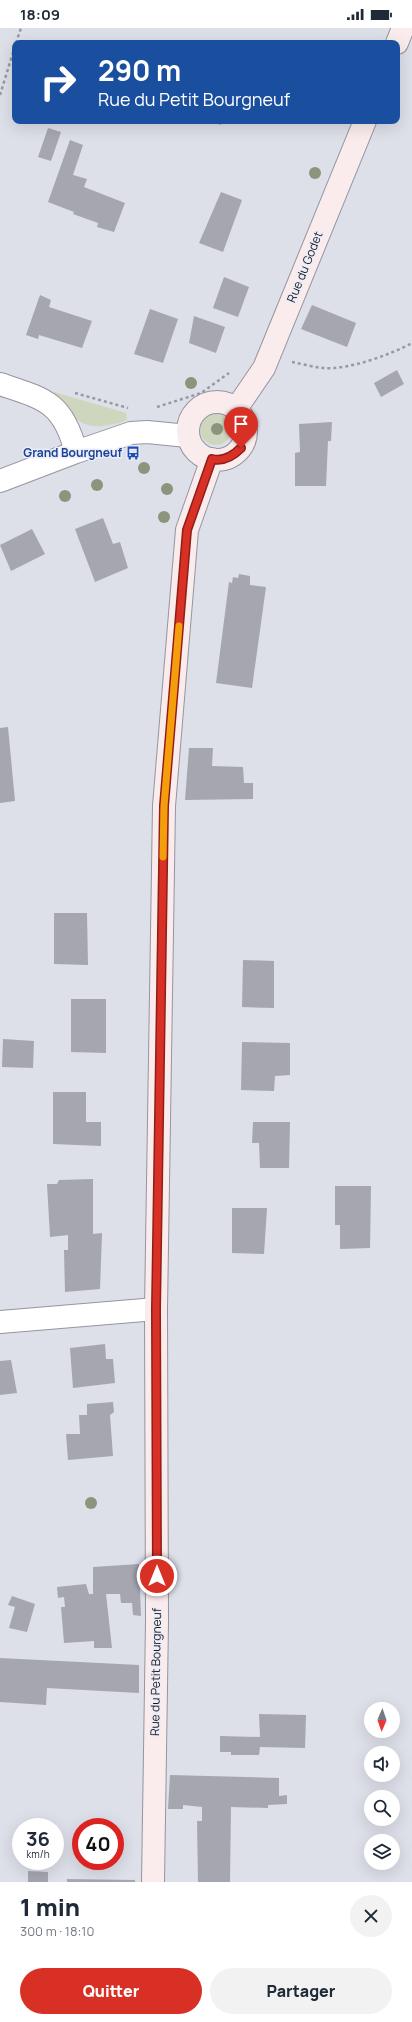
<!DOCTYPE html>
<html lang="fr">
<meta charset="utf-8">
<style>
body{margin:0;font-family:Manrope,sans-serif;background:#f2f2f3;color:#1f2937;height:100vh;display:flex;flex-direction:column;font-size:15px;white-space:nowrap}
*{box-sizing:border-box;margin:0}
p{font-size:13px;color:#747a83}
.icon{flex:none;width:22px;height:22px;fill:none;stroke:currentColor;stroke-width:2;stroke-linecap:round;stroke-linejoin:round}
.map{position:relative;height:1854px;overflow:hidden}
.side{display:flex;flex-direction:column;background:#fff;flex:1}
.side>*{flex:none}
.hud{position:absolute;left:12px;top:12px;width:388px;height:84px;border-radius:8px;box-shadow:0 4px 16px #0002;background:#1a4fa0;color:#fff;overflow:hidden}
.needle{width:26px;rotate:182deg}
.buttons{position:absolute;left:364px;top:1674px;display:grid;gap:8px}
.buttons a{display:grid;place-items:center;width:36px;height:36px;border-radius:50%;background:#fff;box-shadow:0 4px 16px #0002;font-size:20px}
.speed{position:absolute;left:12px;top:1790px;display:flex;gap:8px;font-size:20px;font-weight:700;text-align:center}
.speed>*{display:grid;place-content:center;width:52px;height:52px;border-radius:50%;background:#fff;box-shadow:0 4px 16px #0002;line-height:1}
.speed small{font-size:10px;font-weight:400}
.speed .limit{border:6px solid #d22;background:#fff;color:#111}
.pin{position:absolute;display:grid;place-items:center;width:34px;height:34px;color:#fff;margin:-41px -17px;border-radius:50% 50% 50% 0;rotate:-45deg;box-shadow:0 0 4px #0007}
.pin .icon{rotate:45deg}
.me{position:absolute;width:44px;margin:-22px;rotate:0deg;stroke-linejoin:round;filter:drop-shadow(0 0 3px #0008)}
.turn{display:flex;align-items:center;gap:14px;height:84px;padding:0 20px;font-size:18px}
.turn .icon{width:52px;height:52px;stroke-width:2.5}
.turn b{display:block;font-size:28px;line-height:34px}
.round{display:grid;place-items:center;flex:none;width:42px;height:42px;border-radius:21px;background:#f2f2f3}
.headline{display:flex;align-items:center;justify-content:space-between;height:68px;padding:0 20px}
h1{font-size:24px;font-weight:800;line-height:30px}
.action{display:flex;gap:8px;margin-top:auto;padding:8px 20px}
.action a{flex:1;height:46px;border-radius:24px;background:#d93025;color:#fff;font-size:16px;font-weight:800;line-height:46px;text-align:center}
.action a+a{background:#f2f2f3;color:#1f2937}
.status{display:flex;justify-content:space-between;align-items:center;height:28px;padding:0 20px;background:#fff;direction:ltr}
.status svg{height:11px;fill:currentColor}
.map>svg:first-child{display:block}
.green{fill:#ced6be}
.building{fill:#a5a6b0}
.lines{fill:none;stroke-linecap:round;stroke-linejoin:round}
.street-casing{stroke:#94959f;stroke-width:24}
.secondary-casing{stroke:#94959f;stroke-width:24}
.path{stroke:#9899a1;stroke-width:2.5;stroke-dasharray:3 3;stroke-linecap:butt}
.street{stroke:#fff;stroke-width:22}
.secondary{stroke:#faecec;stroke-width:22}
.tree{fill:#8c947d}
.route-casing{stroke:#8d1f18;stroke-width:10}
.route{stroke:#d93025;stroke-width:7}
.slow{stroke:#f59e0b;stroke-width:7}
.labels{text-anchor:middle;stroke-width:3;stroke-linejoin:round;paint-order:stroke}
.street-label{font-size:12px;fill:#191a1e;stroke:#ebecf7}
.transit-label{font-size:12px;font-weight:bold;fill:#164399;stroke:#ebecf7;text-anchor:end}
</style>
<div class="status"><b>18:09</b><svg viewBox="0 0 49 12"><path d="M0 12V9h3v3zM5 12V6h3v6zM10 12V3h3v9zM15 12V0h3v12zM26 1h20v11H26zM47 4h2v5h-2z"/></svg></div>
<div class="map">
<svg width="412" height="1854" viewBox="0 0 412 1854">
<rect width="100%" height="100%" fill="#dddfe9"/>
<path class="green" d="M54,364L126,385L127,391C122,395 115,396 109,397C79,403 74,387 55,368Z
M200 401a16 16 0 1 1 32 0a16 16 0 1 1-32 0Z"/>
<path class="building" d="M210,93H223L221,97Z
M48,100L61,104L51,133L38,129Z
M70,112L83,117L73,147L87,151L84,159L125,175L114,204L97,199L98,195L73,186L74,184L48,174Z
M221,164L242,172L223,224L199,215Z
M224,249L249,259L238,289L213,280Z
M40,267L51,272L49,279L92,293L82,320L39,307L38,311L26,307Z
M312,277L356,295L347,319L301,301Z
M150,281L178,291L163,335L134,326Z
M194,288L225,299L216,325L189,315Z
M397,342L404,356L381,369L374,355Z
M332,394L331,413H328L326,458H295V425L300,424L299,396Z
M103,490L113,516L120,514L128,540L95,554L75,501Z
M32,501L45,526L11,543L0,517Z
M239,546L250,548V557L266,559L252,660L216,655L229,554L232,555L233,549L238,550Z
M8,699L15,773L0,775V700Z
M189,720H213L212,738L243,739L244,755H253V771L185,772Z
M54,885H87L88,937L54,936Z
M243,932L274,933V980L242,979Z
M71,971H106V1025L71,1024Z
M3,1011L34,1013L33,1040L2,1039Z
M242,1014L290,1015V1047L275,1048L274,1063L241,1062Z
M53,1064H86V1094H101V1118L53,1116Z
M253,1094H290L289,1140H260L259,1115H252Z
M93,1151V1206L102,1205L100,1261L65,1264L64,1222H68V1207L50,1209L47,1156H57L59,1152Z
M335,1158H371L370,1220L340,1221V1197H335Z
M232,1180H267L264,1226L232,1225Z
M105,1316L106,1331H113L115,1355L73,1360L70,1320Z
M11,1332L17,1365L0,1367V1333Z
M113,1374L114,1384L110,1387L113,1428L68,1432L66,1406H80L79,1387H87V1376Z
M139,1536L141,1588L133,1587L132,1575H121L120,1566H106L112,1620H94V1613L64,1615L61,1579H65L64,1569L58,1570L57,1559L86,1556L89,1566H93V1539Z
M12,1568L35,1576L27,1604L9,1600L15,1579L8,1577Z
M0,1630L139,1637V1665L47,1660L46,1677L0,1674Z
M259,1686L306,1687L305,1720L260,1719L259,1727H231V1724H220V1708L260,1709Z
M170,1747L279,1750V1768L287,1767V1776L268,1777V1780L231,1779L230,1854H198L197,1793H202V1779L183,1777V1781H168Z
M28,1843L48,1844V1854H28Z
M67,1851L135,1852V1854H67Z"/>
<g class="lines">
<g class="street-casing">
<path id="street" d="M0,356C45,371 63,374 76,424
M0,453L76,424L131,405L147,404L188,408
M0,1294L156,1281"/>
</g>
<g class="secondary-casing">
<path id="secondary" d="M397,15L403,0
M188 403a29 29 0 1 1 58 0a29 29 0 1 1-58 0Z
M236,381L264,340L365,93
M153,1854L157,1594L156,1281L164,778L187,502L212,431"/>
</g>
<path class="path" d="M16,15L21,0
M0,67L15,18
M292,334C302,336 313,339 323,340C348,342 390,327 412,315
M75,365L128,380
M157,379L201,365L229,345"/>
<use href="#street" class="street"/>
<use href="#secondary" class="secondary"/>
</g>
<g class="tree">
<circle cx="315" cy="145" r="6"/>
<circle cx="191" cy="355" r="6"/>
<circle cx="217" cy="401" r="6"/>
<circle cx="144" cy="440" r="6"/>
<circle cx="97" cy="457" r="6"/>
<circle cx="167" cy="461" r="6"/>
<circle cx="65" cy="468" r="6"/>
<circle cx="164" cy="489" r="6"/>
<circle cx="91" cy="1475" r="6"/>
</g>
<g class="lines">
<g class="route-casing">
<path id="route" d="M157,1548L156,1281L164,778L187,502L212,431C224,434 233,428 241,420"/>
</g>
<use href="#route" class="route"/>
<path class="slow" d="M163,829L164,778L179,598"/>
</g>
<defs>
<g id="bus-bare" transform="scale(1.08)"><path d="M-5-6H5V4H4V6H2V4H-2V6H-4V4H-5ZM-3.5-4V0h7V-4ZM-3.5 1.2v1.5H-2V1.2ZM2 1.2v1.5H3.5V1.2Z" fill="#1a4fb4" stroke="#ebecf7" stroke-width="2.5" paint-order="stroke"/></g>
</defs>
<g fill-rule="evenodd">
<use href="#bus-bare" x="133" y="425"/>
</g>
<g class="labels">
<g class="street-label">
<text transform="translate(305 239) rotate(-68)" y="4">Rue du Godet</text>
<text transform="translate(156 1644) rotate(-89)" y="4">Rue du Petit Bourgneuf</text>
</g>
<g class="transit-label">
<text x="122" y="429">Grand Bourgneuf</text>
</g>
</g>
</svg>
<div class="buttons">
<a><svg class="needle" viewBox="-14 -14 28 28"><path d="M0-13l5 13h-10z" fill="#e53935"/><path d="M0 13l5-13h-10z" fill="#747a83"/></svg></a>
<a><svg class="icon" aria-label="sound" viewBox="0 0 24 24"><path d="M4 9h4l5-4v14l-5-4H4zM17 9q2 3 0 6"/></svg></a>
<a><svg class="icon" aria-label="search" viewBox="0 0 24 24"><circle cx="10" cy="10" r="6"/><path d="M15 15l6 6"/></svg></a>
<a><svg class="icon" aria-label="layers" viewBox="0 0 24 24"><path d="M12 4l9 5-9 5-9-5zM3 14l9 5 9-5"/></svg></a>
</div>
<div class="speed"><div>36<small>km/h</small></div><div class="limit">40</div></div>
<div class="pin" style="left:241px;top:420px;background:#d93025"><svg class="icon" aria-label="arrive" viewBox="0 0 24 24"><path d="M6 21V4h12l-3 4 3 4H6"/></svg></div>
<svg class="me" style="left:157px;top:1548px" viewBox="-20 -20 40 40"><circle r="17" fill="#d93025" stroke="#fff" stroke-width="3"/><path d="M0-11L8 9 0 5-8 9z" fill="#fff"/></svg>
<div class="hud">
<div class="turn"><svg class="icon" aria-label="right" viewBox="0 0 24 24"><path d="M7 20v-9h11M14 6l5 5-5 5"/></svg><div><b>290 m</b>Rue du Petit Bourgneuf</div></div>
</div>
</div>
<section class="side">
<div class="headline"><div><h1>1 min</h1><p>300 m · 18:10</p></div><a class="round"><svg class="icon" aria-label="close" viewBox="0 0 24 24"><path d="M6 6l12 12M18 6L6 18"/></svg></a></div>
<div class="action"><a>Quitter</a><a>Partager</a></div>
</section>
